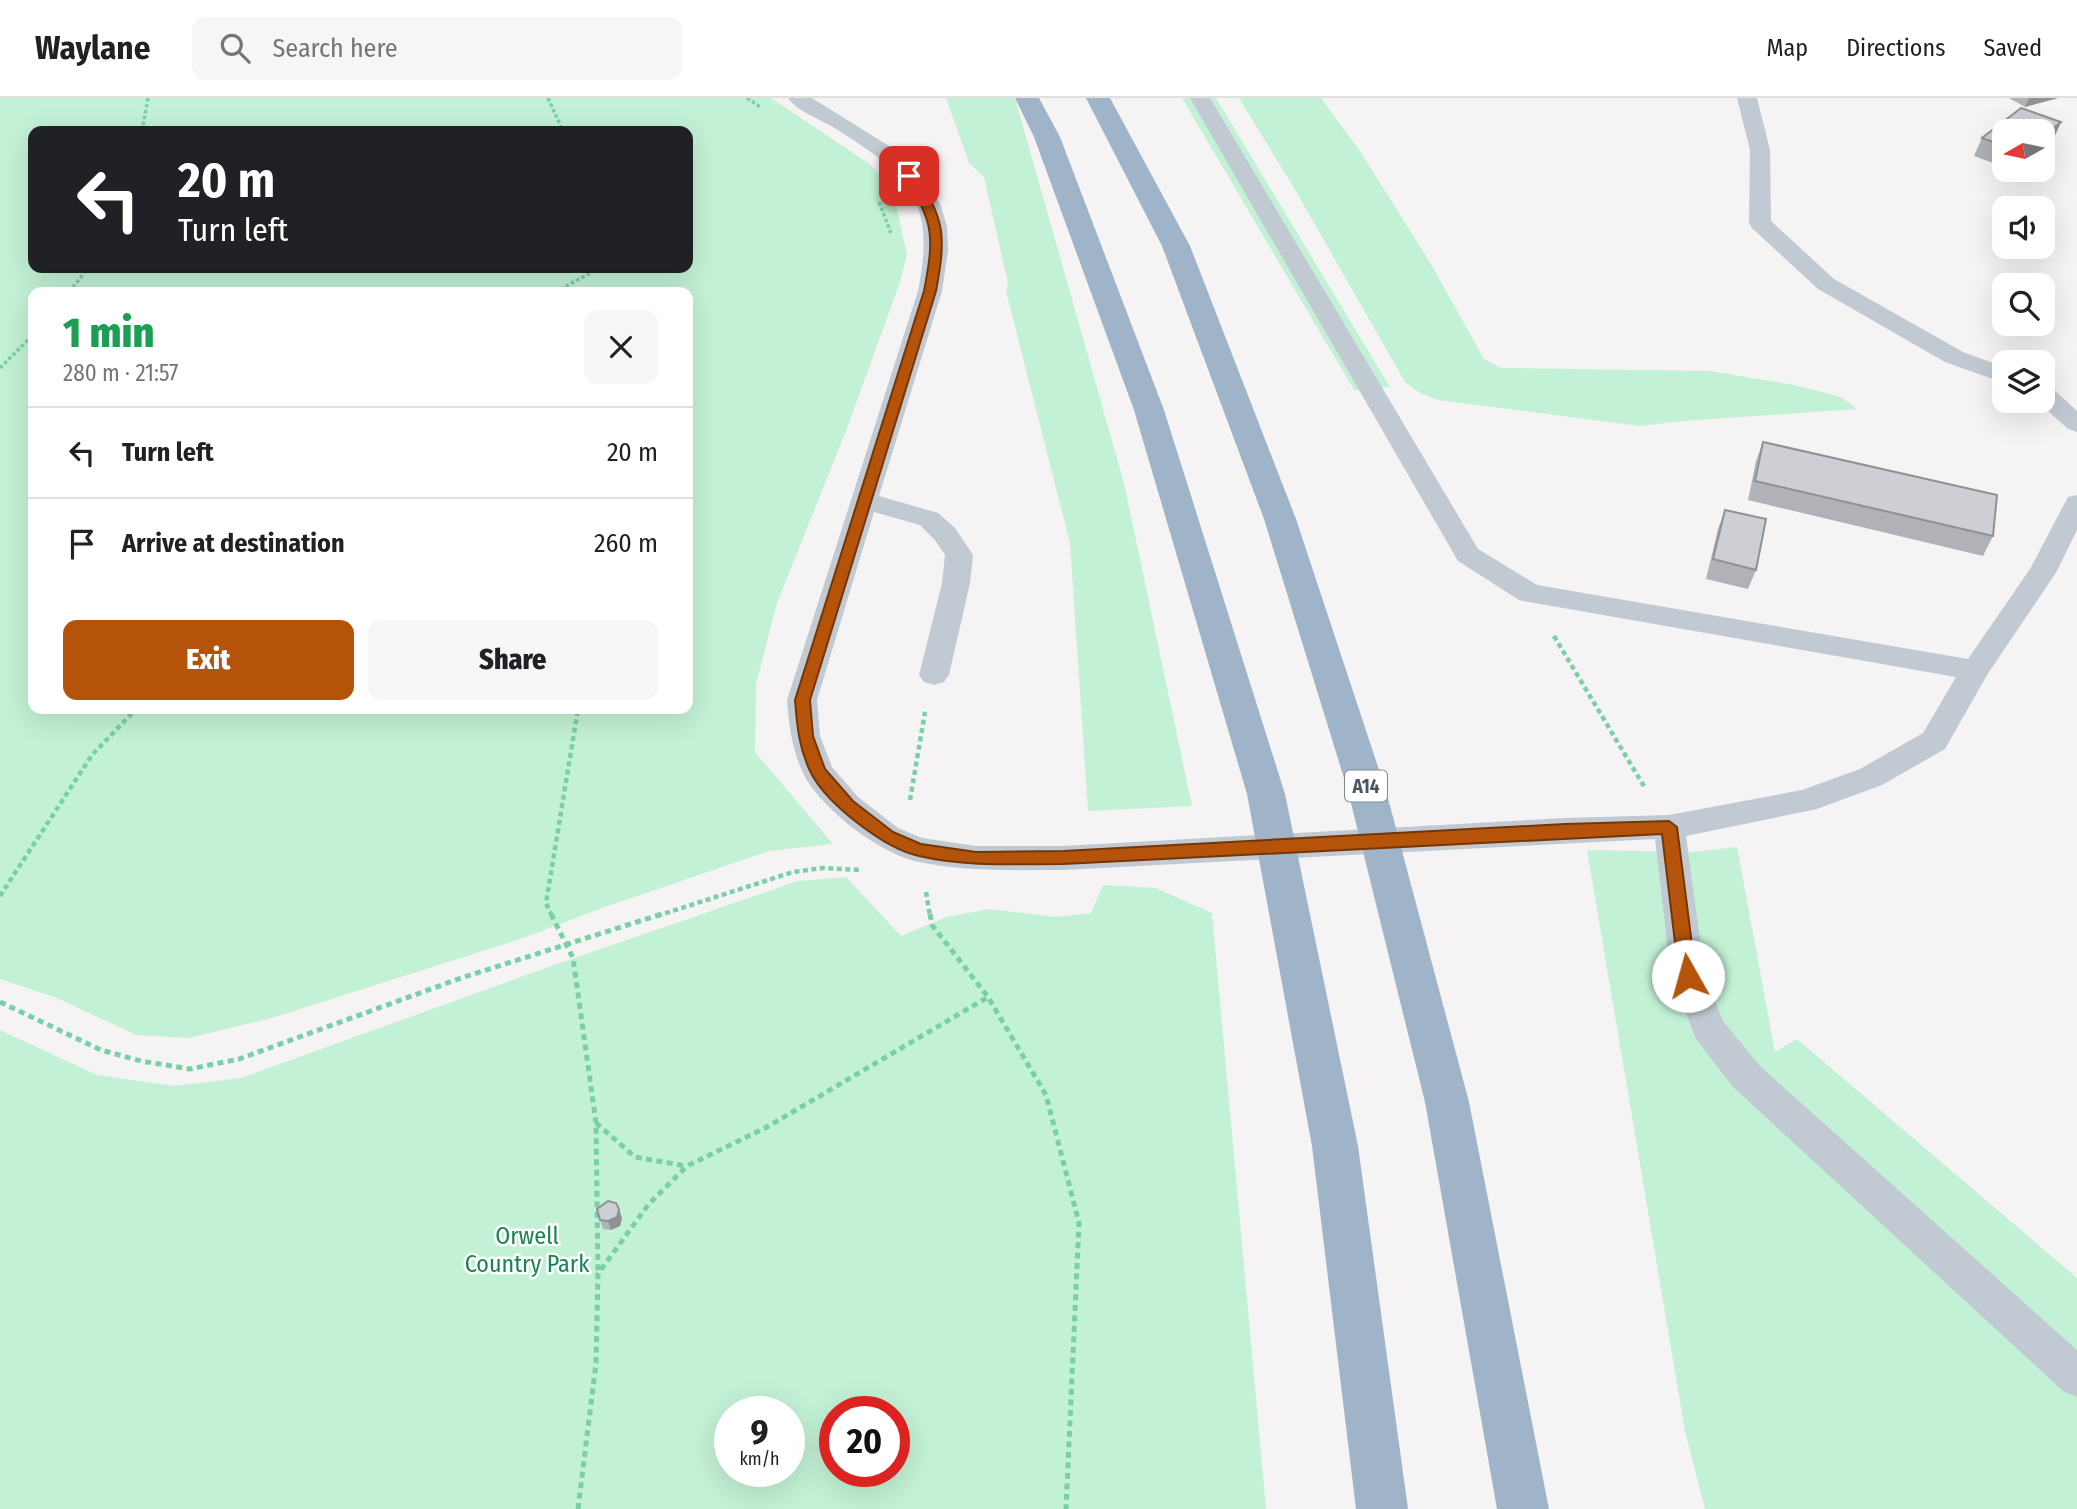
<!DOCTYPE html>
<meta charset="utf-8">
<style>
body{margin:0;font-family:"Fira Sans Condensed",sans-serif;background:#f6f6f6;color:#202124;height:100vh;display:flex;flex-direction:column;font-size:26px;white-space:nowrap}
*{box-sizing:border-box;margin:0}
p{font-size:23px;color:#757577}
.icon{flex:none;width:38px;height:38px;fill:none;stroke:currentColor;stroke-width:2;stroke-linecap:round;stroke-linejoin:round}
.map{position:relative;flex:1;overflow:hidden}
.panel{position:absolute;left:28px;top:189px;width:665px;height:427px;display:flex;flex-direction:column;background:#fff;border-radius:14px;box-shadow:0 7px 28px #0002}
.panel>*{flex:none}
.guide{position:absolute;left:28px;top:28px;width:665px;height:147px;border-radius:14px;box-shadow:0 7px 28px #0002;background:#202124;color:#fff;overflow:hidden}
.needle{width:46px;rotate:261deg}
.fabs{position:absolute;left:1992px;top:21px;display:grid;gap:14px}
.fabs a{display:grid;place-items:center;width:63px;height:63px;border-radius:14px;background:#fff;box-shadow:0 7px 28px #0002;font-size:35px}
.speed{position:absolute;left:714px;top:1298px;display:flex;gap:14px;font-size:35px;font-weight:700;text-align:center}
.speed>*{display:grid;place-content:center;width:91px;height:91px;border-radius:50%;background:#fff;box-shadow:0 7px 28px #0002;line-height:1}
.speed small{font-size:18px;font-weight:400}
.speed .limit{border:10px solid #d22;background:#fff;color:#111}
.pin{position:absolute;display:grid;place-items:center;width:60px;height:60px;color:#fff;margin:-30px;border-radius:14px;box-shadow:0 4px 10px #0006}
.me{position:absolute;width:77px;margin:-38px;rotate:353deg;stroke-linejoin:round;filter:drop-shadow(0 0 5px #0008)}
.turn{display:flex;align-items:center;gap:24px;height:147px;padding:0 35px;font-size:32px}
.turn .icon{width:91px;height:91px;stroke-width:2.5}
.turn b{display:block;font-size:49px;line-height:60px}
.round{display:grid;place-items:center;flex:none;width:74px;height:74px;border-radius:14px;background:#f6f6f6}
.summary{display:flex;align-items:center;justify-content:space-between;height:119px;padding:0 35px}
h1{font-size:42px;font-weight:800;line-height:52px;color:#1e9e55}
.primary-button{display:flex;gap:14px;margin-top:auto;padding:14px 35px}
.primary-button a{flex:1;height:80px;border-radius:14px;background:#b45309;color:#fff;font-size:28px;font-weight:800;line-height:80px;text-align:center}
.primary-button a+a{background:#f6f6f6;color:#202124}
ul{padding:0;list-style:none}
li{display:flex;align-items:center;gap:21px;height:91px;padding:0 35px;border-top:2px solid #e0e0e0}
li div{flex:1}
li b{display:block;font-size:26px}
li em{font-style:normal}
header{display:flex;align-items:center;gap:42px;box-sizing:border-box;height:98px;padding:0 35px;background:#fff;border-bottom:2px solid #e0e0e0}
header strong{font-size:33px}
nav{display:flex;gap:38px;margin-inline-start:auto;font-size:24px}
.search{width:490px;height:63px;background:#f6f6f6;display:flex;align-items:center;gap:18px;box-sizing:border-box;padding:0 24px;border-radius:14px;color:#757577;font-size:26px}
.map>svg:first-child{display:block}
.green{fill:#c3f1d5;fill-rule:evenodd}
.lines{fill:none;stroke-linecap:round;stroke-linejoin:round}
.path-far2{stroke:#7ad0a6;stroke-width:3.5;stroke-dasharray:3.5 2.5;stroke-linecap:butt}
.path-far1{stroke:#7ad0a6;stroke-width:4.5;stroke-dasharray:5 3.5;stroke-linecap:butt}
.path{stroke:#7ad0a6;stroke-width:5;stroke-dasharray:6 4.5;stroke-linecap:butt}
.service{fill:#c1cad2;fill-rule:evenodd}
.trunk{fill:#9fb4c9;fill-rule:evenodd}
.wall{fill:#b0b2b7}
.shaded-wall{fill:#909195}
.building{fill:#cdcfd5;stroke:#909195;stroke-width:2}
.route{fill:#b45309;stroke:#753606;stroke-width:2}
.labels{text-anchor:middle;stroke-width:5;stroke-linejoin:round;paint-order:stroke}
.shield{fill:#fff;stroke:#808990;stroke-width:2}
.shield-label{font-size:19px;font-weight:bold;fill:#4a5661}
.near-park-label{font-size:24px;fill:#17864f;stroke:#fff}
</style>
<header>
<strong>Waylane</strong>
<div class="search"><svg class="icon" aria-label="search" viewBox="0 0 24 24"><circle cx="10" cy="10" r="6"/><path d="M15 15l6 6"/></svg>Search here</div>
<nav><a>Map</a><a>Directions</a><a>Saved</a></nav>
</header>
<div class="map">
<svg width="2077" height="1411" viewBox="0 0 2077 1411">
<rect width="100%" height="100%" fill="#f5f3f3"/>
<path class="green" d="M0,0H771L871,67L893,93L907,157L899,187L846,333L777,505L756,586L755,654L833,746L769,753L602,810L523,840L272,920L189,940L136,937L57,900L0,881ZM688,33V170H33V33ZM688,194V611H33V194Z
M946,0H1015L1124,385L1192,708L1088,713L1070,445L1006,193L1008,185L984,79L969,65Z
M1182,0H1216L1390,289L1354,292Z
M1239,0H1321L1360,53L1431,166L1484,261L1501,270L1709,273L1795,287L1841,299L1857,311L1683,323L1640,328L1438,302L1420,295L1405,284L1294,90Z
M1737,749L1775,954L1797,941L2077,1180V1411H1705L1685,1333L1587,752L1692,754Z
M846,779L901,838L946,819L990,811L1056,819L1091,815L1103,787L1156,790L1212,815L1266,1411H0V932L97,977L174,988L241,980L554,867L798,783ZM730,1314H789V1374H730ZM835,1314H894V1374H835Z"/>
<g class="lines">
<path class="path-far2" d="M548,0L563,33
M747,0L762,10
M142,33L148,0
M879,104L891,135
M69,194L88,170
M555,194L600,170
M0,270L33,237"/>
<path class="path-far1" d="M1554,538L1645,690
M910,702L925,614
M926,794L930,818
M0,798L92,657L136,611
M552,818L546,805L578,611
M657,818L793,774L823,770L861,772"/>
<path class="path" d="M551,816L573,860L596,1025L598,1176
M930,816L932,827L988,899L1046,997L1079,1125L1066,1411
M0,904L101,952L141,963L190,971L239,961L461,880L662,816
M596,1025L635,1059L686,1068
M578,1411L596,1265L598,1176L648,1107L687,1068L767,1029L988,899"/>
<path class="service" d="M788,0H812L889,48L926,83L941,108L947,129L948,153L942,193L879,398L938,415L955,430L973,457L970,485L949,577L944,584L934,587L924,584L919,577L942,485L945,457L935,442L920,427L874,414L817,602L820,638L832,669L858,699L898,730L922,740L976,748H1063L1565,720L1669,717L1802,692L1860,671L1923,635L1956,579L1529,504L1519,502L1458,463L1190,0H1210L1478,451L1537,487L1968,561L2030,471L2068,399L2077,397V432L2057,473L1987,577L1945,651L1882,687L1817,711L1686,738L1705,878L1723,923L1760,968L2077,1252V1299L2063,1293L1734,990L1696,941L1671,878L1655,741L1063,772C1015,772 966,774 919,764C880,756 820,710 803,675C792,651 789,628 787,602L918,193C937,101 908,76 833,29C819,21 797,13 788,0Z
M1737,0H1757L1770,52L1771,123L1834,181L1963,254L2004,269V285L1945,264L1818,191L1752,130L1749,125L1750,52Z
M2042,287L2051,289L2077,313V334L2068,331L2037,303H2042Z"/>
<path class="trunk" d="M1015,0H1039L1060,39L1164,312L1285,696L1358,1048L1408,1411H1356L1312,1048L1247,696L1134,312L1034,39Z
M1086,0H1110L1190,148L1296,421L1386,693L1469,1004L1549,1411H1497L1425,1004L1348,693L1264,421L1162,148Z"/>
</g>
<path class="wall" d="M2009,0H2058L2025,9Z
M2021,10L2061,24L2053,42L2042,50V33H2004V69L1974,58L1982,40Z
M1763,344L1993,438L1983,458L1748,402L1756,363Z
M1725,412L1756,472L1748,491L1706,481L1718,431Z
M597,1111L622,1120L620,1128L611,1132L603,1131Z"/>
<path class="shaded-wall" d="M2029,0H2058L2025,9Z
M2061,24L2053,42L2042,50V39Z
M619,1111L622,1120L620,1128L611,1132L608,1123Z"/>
<path class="building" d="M2021,10L2061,24L2042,39V33H2004V48L1982,40Z
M1763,344L1997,397L1993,438L1755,383Z
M1725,412L1766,421L1756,472L1713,461Z
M608,1103L616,1105L619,1111L617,1119L608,1123L600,1122L597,1111Z"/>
<path class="route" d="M905,75H913C946,120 946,139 936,193L810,602L813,638L825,671L853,703L893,734L921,746L976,754L1063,753L1565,726L1669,723L1677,729L1696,878L1694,883H1682L1679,878L1662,736L1063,766C1015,766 966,769 919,758C885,751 827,706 811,675C799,651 797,628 795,602L924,193C934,141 935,122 903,78Z"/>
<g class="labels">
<rect class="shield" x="1345" y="672.5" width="42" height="31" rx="5"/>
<g class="shield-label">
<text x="1366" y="695">A14</text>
</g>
<g class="near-park-label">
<text x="527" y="1146">Orwell<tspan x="527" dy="28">Country Park</tspan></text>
</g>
</g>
</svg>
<div class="fabs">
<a><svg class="needle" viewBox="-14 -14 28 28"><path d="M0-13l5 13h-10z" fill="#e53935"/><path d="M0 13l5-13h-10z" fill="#757577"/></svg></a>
<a><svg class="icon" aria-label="sound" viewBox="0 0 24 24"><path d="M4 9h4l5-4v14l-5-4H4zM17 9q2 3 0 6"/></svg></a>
<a><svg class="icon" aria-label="search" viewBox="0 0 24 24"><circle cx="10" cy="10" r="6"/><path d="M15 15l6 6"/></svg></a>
<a><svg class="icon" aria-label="layers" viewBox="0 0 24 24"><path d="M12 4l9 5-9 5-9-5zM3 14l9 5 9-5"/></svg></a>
</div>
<div class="speed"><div>9<small>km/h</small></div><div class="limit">20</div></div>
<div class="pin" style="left:909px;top:78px;background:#d93025"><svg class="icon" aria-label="arrive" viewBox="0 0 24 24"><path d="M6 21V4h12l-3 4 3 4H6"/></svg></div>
<svg class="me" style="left:1688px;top:878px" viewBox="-20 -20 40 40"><circle r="19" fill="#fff"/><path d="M0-13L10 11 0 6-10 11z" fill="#b45309"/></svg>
<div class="guide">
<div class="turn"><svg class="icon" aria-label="left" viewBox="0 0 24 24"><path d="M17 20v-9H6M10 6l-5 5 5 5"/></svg><div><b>20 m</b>Turn left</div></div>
</div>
<section class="panel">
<div class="summary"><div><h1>1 min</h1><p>280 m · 21:57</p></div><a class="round"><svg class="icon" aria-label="close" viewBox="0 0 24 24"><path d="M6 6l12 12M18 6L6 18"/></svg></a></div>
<ul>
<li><svg class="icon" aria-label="left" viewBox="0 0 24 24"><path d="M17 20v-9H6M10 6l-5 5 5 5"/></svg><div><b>Turn left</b></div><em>20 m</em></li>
<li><svg class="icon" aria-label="arrive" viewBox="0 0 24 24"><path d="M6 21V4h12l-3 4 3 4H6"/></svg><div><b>Arrive at destination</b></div><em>260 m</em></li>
</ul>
<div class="primary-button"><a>Exit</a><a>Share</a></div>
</section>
</div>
